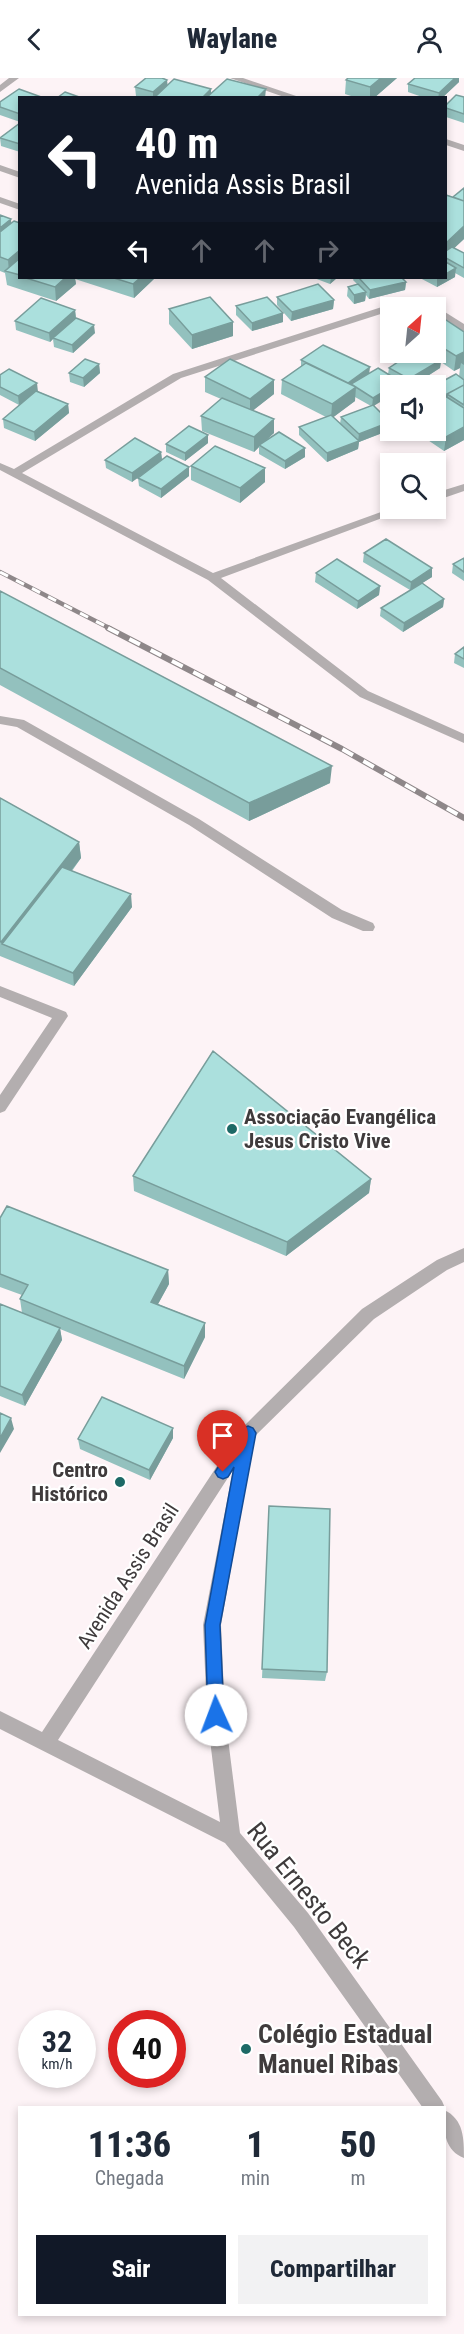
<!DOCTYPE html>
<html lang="pt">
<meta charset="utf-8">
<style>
body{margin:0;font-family:"Roboto Condensed",sans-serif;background:#f2f2f3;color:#1f2937;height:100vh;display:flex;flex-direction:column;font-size:22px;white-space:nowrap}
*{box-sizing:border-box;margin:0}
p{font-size:20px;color:#747a83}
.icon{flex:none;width:33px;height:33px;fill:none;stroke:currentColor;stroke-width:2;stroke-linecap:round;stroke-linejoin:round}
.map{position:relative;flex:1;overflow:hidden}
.drawer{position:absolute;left:18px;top:2028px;width:428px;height:210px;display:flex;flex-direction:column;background:#fff;border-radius:0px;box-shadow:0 3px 9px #0003}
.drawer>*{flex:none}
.banner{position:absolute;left:18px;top:18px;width:429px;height:183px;border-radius:0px;box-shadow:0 3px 9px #0003;background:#111827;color:#fff;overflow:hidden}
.needle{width:39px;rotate:27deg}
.tools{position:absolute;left:380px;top:219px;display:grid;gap:12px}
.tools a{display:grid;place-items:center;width:66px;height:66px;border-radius:0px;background:#fff;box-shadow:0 3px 9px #0003;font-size:30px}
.speed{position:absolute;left:18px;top:1932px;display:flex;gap:12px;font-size:30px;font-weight:700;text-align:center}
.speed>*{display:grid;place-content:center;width:78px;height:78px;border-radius:50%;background:#fff;box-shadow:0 3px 9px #0003;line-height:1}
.speed small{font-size:15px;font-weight:400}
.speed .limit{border:9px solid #d22;background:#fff;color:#111}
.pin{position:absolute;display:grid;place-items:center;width:51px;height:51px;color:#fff;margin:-62px -26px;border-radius:50% 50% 50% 0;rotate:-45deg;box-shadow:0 0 6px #0007}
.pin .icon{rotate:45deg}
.me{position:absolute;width:66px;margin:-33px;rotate:358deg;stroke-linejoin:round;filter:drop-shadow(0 0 4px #0008)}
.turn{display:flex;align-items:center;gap:21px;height:126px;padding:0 18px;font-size:27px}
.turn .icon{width:78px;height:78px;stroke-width:2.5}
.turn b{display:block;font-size:42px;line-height:51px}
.lanes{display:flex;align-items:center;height:57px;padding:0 18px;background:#0003;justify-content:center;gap:30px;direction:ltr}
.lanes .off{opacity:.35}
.eta{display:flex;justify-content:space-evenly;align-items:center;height:102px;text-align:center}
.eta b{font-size:36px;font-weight:800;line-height:42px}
.button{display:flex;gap:12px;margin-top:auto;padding:12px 18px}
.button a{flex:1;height:69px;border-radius:0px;background:#111827;color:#fff;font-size:24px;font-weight:800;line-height:69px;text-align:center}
.button a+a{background:#f2f2f3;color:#1f2937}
header{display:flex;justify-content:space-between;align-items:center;height:78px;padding:0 18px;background:#fff;font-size:27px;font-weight:800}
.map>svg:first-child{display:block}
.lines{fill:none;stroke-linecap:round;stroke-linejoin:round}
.minor{fill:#b3aeaf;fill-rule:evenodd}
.rail-far1-casing{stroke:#8e8789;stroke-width:4.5}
.rail-casing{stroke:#8e8789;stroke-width:6}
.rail-far1{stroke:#fff;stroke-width:3;stroke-dasharray:9;stroke-linecap:butt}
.rail{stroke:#fff;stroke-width:4;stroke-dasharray:12;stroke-linecap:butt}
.wall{fill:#93c1be;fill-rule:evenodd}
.shaded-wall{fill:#789d9b}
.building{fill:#abe0dd;stroke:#789d9b;stroke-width:1.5}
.route{fill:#1a73e8;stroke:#114b97;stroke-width:1.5}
.poi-dot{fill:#1d6966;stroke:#fff;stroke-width:2}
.labels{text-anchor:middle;stroke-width:4.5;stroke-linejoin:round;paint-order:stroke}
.poi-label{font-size:21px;font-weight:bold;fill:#3f3b3c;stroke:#fff;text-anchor:start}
.street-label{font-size:21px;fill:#3f3b3c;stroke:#fff}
.near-street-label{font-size:26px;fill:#3f3b3c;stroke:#fff}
.near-poi-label{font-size:26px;font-weight:bold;fill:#3f3b3c;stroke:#fff;text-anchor:start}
</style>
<header><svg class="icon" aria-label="back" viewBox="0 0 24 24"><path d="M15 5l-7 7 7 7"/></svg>Waylane<svg class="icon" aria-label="person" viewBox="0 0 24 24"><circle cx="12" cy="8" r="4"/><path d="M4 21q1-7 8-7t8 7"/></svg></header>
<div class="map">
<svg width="464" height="2256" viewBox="0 0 464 2256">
<rect width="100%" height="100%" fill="#fdf3f6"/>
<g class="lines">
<path class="minor" d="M9,0H19L0,14V7Z
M230,0H243L302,20H287Z
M446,61L464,67V73L446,67Z
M0,87L20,94V100L0,93Z
M0,119L20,126V132L0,125Z
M413,219H421L464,246V254L435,237V230H423L416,225L401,230H390V233L181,300L22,395L213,495L392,430H409L221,500L368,613L464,656V665L360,619L208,502L0,392V385L14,391L173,296Z
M464,406V413L435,423V415Z
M0,638L24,642L199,741L342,832L373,845L375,849L373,853H363L332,840L189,747L17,649L0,646Z
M0,908L66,934L68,938L5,1033L0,1035V1017L52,940L0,919Z
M464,1170V1184L447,1192L374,1241L254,1359L221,1547L225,1637L240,1755L308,1835L442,2023L445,2030L444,2032C464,2041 464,2061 464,2080C442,2071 444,2049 444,2030H423L294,1849L225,1765L0,1651V1633L42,1654L242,1350L362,1231L437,1182ZM233,1392L203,1547L207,1637L220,1744L58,1662Z"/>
<g class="rail-far1-casing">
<path id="rail-far1" d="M0,494L111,551"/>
</g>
<g class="rail-casing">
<path id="rail" d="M108,550L342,671L464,740"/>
</g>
<use href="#rail-far1" class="rail-far1"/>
<use href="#rail" class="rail"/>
</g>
<path class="wall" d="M348,0H397L374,20H357L345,16L346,2Z
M415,0H459V4L442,20H425L408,14V6Z
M167,2V7L211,15L265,20H142L136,18L135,9Z
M464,19V45L446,39V27Z
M20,20V44L0,37V24Z
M20,45V74L1,68L0,60Z
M464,110V161L454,170L464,175V200L455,195V199L437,209L420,200H446V117L453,120V119Z
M0,137L11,145H20V200H155L134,220L75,201L76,206L56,223L7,207L5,195L0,193Z
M314,200H337L330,206Z
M354,200H402L406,204L405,212L369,221L366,217L365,223L354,226L347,218L348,209L357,206L353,202Z
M277,219L334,222L333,231L291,243L277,227Z
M236,228L283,244L252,253L236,237Z
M169,231L233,244V258L192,271L169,246Z
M75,232L76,240L95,255L73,275L54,269L53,261L50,264L16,252L15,243Z
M435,237L464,254V362L444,373L413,352H435V320H436L435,319V308L459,299L460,290L454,293L441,284L440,290L412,308H404L401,306V308H390L374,328L390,352L359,364L358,371L327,384L299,357V349L326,339L281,316L282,302L301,288V282L369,295L388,296L389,290L402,282L387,273L388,265L390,263V274H435ZM355,319L371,328L341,339L340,346L333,339L355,323Z
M99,286L100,295L84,309L70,304L69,295Z
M0,296V297L68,326L69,335L35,363L4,350L3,341L19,327L0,317Z
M205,299L274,302V316L253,332L274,341V355L265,363L305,370V379L285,391L259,376V369L254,374L202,353L201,338L221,321L205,314Z
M208,365L185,383L166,374V366Z
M161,374L162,382L189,398L161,420L139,408L138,400L144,395L132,404L106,390L105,382Z
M191,388L265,390V404L240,425L191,402Z
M364,475L432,499L422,505L444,521L443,529L403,554L380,538L381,530L410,512L363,484Z
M464,480V503L452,495L453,486Z
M316,495L380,508L379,517L357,531L315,504Z
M0,513L330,705L249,743L0,607Z
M464,569V590L454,585L455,576Z
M0,720L79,764L81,780L72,793L132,829L74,908L0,878Z
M133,1098L371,1101L369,1115L286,1178L134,1113Z
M0,1140L168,1192L169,1206L158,1226L205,1245V1259L184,1301L60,1251L62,1262L25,1328L0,1318V1226L22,1235L20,1221L22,1217L0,1209Z
M173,1350V1360L150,1402L80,1371L78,1361Z
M269,1428L327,1594L325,1603L262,1600Z"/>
<path class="shaded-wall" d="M381,0H397L374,20H370V9Z
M455,0H459V4L442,20H438L439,15Z
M167,2L168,10L156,18V20H153V14Z
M211,11V20H202Z
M266,11L265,20H257Z
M11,141L12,156L0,165V150Z
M464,148V161L446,178V165Z
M20,172V188L9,194L8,182Z
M456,190L455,199L437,209V200H446V196Z
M65,200H75L76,206L56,223L55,209Z
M140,200H155L134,220L133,206Z
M331,200H337L330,206Z
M406,204L405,212L369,221L370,212Z
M366,214L365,223L354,226V217Z
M334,222L333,231L291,243L292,234Z
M75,232L76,241L53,260V261L50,264L49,255Z
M283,235V244L252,253V245Z
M233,244V258L192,271V257Z
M94,247L95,255L73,275L72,267Z
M406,274H419L405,283Z
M464,274V287L461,285L460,290L454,293L456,278Z
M441,282L440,290L412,308H409V301Z
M99,286L100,295L84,309L83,300Z
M370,289L369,297L354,309L348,305Z
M274,302V316L250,335V321Z
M37,305L38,314L19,327L18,318Z
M356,309L355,323L331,341L332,326Z
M390,310V318L372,329L373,320Z
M68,326L69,335L35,363L34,354Z
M274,341V355L260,368L259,367V369L254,374V359Z
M390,344V352L359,364L358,371L327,384V375L358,363L359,356Z
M464,349V362L444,373L446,359Z
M208,357V365L185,383V375Z
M305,370V379L285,391V383Z
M161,374L162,382L132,404V395Z
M189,389V398L161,420V411Z
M265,390V404L240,425V410Z
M432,490V499L410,513L411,504Z
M380,508L379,517L357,531L358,523Z
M444,521L443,529L403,554L404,545Z
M332,688L330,705L249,743V725Z
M79,764L81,780L11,870L2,866L1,864Z
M131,816L132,829L74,908L73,895Z
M371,1101L369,1115L286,1178L287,1164Z
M168,1192L169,1206L152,1237L151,1224Z
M205,1245V1259L184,1301V1288Z
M60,1250L62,1262L25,1328L22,1317Z
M11,1340L14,1351L0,1375V1360Z
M173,1350V1360L150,1402L149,1392Z"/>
<path class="building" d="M146,0H162L167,2L153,14L135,9Z
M348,0H381L370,9L346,2Z
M415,0H455L439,15L408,6Z
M174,1L211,11L202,20H161L156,18Z
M227,1L266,11L257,20H206Z
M19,11L44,20H20V36L0,29V24Z
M65,14L82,20H57Z
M456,17L464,19V36L446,30V27Z
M20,45V66L0,60Z
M464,110V123L453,119Z
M446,117L464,123V148L446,165Z
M0,137L11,141L0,150Z
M14,143L20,145V172L8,182L0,179V154Z
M452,169L464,175V190L446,180V173Z
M20,180V197L5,193Z
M446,184L456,190L446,196Z
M26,200H65L55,209Z
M114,200H140L133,206Z
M359,200H402L406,204L370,212Z
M318,206L334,222L292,234L277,219Z
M358,206L366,214L354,217L348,209Z
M210,219L233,244L192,257L169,231Z
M267,219L283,235L252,245L236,228Z
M41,220L75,232L49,255L15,243Z
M437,236L464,254V274L456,278L435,265V237Z
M76,240L94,247L72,267L53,260Z
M323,267L370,289L348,305L301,282Z
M413,274H428L441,282L409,301L389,290Z
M85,281L99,286L83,300L69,295Z
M230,281L274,302L250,321L205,299Z
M306,285L356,309L332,326L282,302Z
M378,290L401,304L394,308H390V310L373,320L351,306Z
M9,291L37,305L18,318L0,309V297Z
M456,296L464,302V307L447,316V318L435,310V308H434Z
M464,307V327L447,316Z
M36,313L68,326L34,354L3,341Z
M442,316L464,330V349L446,359L435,352V320Z
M222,320L274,341L254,359L201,338Z
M373,327L390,344L359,356L341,339Z
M331,337L359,363L327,375L299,349Z
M189,348L208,357L185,375L166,366Z
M279,354L305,370L285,383L259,367Z
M135,360L161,374L132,395L105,382Z
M215,368L265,390L240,410L191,388Z
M167,378L189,389L161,411L138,400Z
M386,461L432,490L411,504L364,475Z
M464,480V494L453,486Z
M337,481L380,508L358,523L316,495Z
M422,505L444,521L404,545L381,530Z
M0,513L332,688L249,725L0,590Z
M464,569V581L455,576Z
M0,720L79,764L1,864L0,863Z
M62,789L131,816L73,895L2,866Z
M213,973L371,1101L287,1164L133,1098Z
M7,1128L168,1192L151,1224L205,1245L184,1288L20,1221L28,1207L0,1196V1140Z
M0,1226L60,1250L22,1317L0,1308Z
M102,1319L173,1350L149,1392L78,1361Z
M0,1335L11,1340L0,1360Z
M269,1428L330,1431L327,1594L262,1591Z"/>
<path class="route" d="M248,1348L253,1350L256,1355L220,1547L224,1637L222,1643L216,1645L211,1643L208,1637L205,1547L234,1389L228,1399L223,1401L218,1399L215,1394L243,1350Z"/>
<g class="poi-dot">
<circle cx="232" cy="1051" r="6"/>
<circle cx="120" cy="1404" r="6"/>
<circle cx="246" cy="1971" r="6"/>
</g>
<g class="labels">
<g class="poi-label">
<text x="244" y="1046">Associação Evangélica<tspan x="244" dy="24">Jesus Cristo Vive</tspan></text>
<text x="108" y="1399" text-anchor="end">Centro<tspan x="108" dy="24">Histórico</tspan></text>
</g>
<g class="street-label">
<text transform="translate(128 1498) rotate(-57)" y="7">Avenida Assis Brasil</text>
</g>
<g class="near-street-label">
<text transform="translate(309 1817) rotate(51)" y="9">Rua Ernesto Beck</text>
</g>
<g class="near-poi-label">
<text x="258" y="1965">Colégio Estadual<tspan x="258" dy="30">Manuel Ribas</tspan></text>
</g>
</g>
</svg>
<div class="tools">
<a><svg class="needle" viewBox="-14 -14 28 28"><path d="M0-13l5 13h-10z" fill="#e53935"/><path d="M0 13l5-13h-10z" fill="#747a83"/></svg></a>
<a><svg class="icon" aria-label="sound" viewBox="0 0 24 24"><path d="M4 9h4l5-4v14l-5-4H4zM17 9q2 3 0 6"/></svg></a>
<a><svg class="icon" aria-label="search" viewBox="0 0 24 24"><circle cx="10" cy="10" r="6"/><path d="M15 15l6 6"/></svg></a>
</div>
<div class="speed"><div>32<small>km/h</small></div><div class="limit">40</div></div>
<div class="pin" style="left:223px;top:1394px;background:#d93025"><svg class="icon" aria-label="arrive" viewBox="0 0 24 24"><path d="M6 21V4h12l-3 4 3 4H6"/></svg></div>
<svg class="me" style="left:216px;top:1637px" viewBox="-20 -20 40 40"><circle r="19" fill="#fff"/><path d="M0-13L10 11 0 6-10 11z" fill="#1a73e8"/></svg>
<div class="banner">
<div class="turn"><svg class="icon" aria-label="left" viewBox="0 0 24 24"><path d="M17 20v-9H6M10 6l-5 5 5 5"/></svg><div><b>40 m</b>Avenida Assis Brasil</div></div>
<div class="lanes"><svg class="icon" aria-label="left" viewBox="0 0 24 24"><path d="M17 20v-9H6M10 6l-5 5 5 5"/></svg><svg class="icon off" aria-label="ahead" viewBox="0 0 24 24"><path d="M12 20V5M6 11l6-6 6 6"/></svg><svg class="icon off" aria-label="ahead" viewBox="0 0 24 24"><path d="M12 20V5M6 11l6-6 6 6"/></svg><svg class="icon off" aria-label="right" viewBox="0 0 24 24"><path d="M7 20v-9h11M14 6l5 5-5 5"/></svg></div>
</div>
<section class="drawer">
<div class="eta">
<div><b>11:36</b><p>Chegada</p></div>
<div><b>1</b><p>min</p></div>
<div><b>50</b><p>m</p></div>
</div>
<div class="button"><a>Sair</a><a>Compartilhar</a></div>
</section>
</div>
